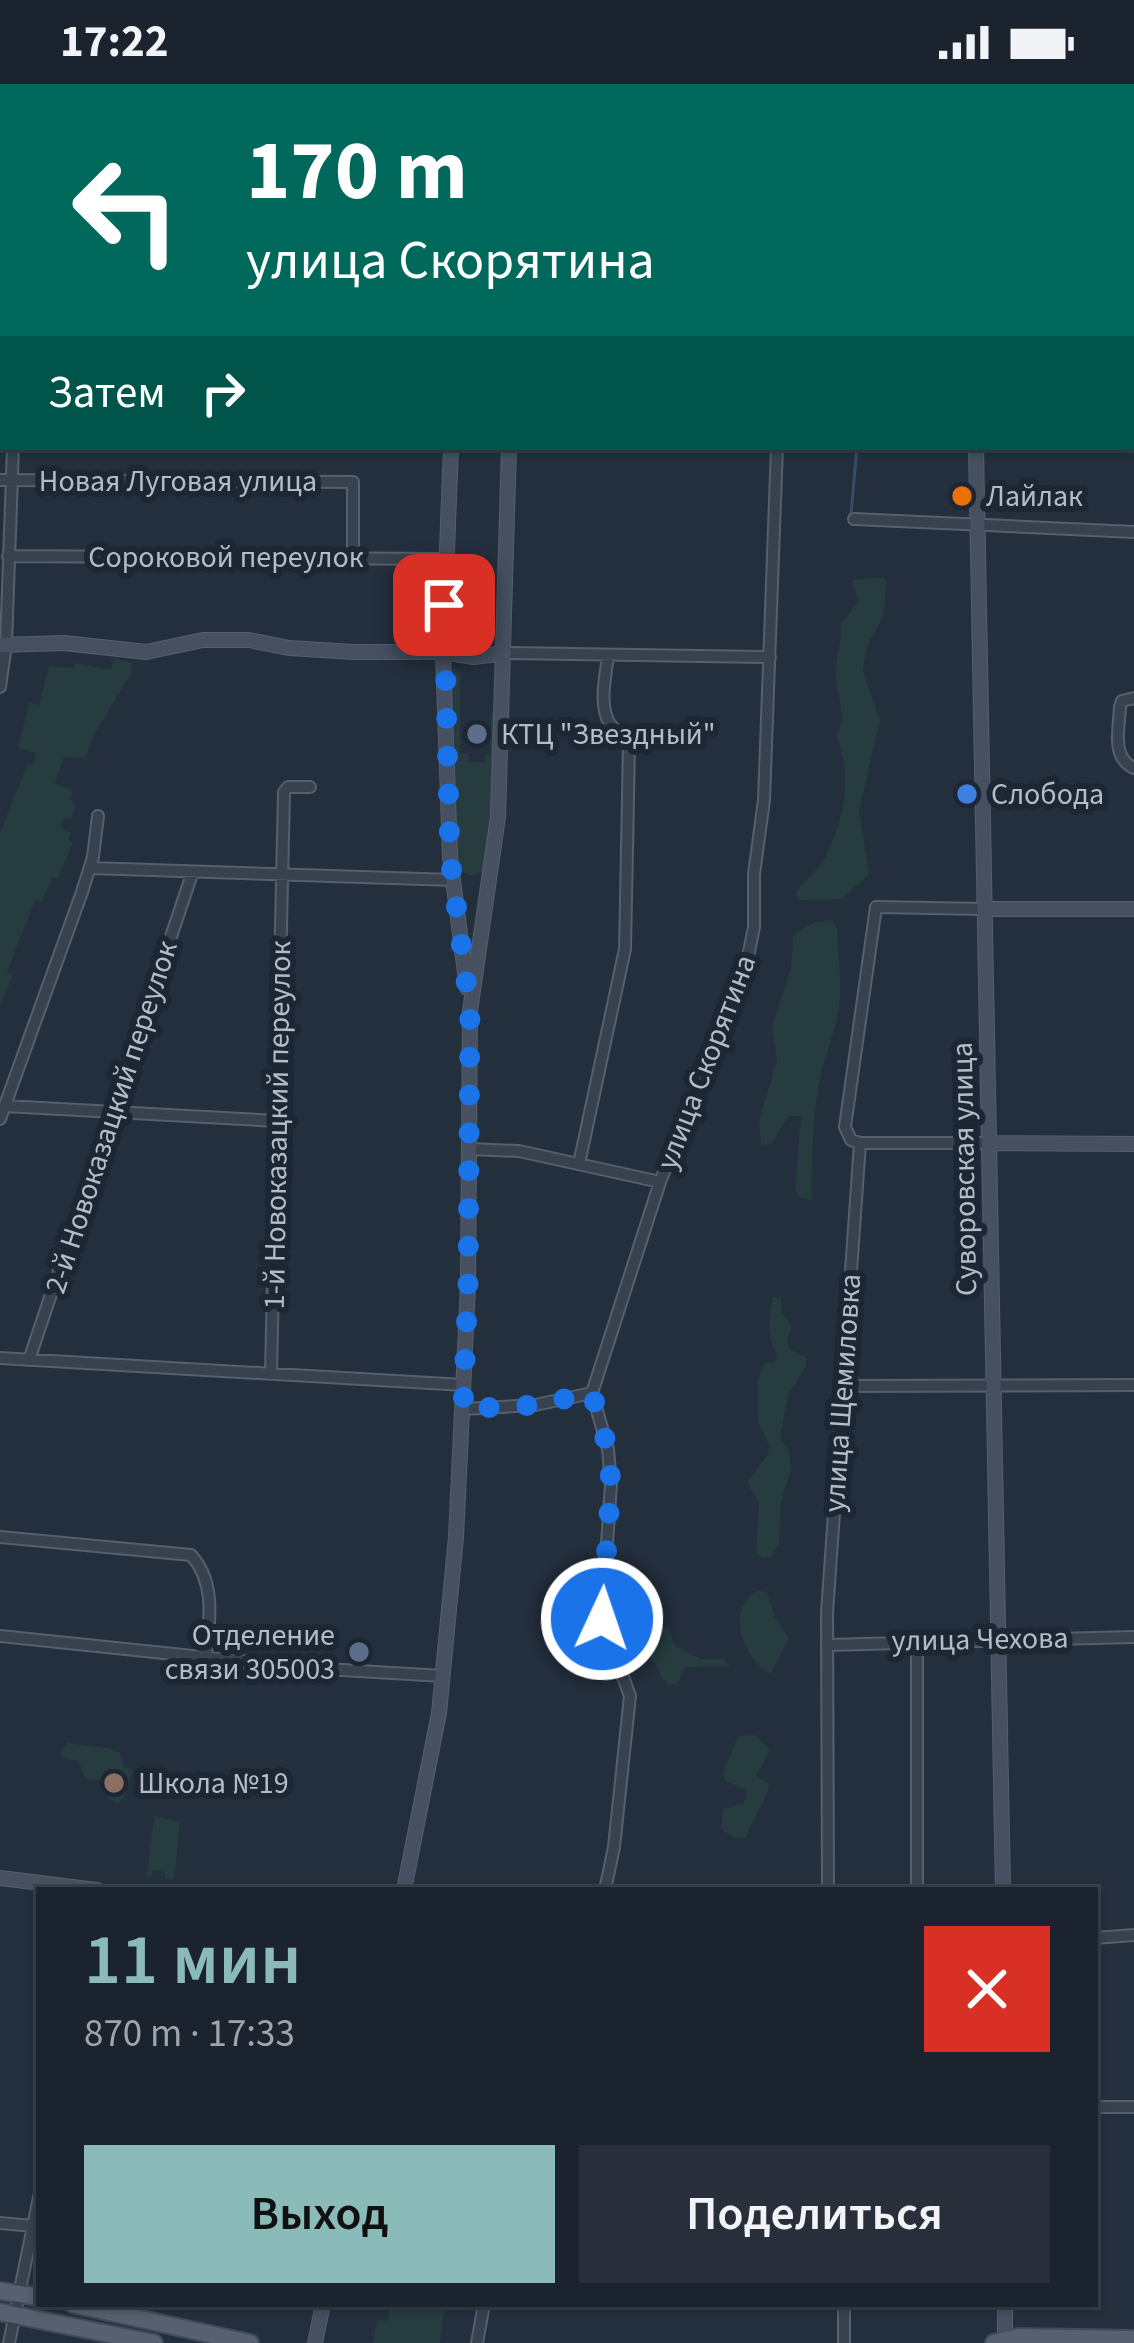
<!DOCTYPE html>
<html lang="ru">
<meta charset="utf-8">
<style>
body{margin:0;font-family:"Source Sans 3",sans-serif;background:#282f3a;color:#f1f3f6;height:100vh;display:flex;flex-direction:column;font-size:45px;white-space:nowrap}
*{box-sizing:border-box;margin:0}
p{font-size:39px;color:#a0a4aa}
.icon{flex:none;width:66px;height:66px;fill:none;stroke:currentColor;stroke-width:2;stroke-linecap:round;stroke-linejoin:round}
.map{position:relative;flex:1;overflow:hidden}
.details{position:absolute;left:36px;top:1803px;width:1062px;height:420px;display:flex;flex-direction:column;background:#1b232e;border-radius:0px;box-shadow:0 3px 9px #0004,0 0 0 3px #39404a}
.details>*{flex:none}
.hud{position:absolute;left:0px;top:0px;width:1134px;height:366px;box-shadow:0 3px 9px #0004,0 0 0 3px #39404a;background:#00695c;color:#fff;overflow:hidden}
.pin{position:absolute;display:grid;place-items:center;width:102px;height:102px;color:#fff;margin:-51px;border-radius:24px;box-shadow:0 6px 18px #0006}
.me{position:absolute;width:132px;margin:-66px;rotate:3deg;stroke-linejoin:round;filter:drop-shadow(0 0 9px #0008)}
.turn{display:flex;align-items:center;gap:42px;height:252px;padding:0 48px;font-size:54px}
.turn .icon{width:156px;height:156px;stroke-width:2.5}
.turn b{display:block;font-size:84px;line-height:102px}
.then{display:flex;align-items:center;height:114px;padding:0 48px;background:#0003;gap:24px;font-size:45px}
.round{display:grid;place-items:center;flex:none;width:126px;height:126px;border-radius:0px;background:#282f3a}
.summary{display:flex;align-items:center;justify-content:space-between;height:204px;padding:0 48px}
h1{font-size:72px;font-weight:600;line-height:90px;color:#8bbbb9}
.cta{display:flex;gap:24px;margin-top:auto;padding:24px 48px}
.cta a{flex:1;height:138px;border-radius:0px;background:#8bbbb9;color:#111;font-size:48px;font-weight:600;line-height:138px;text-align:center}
.cta a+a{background:#282f3a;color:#f1f3f6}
.status{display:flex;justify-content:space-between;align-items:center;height:84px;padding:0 60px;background:#1b232e;direction:ltr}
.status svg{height:33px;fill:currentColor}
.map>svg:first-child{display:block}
.green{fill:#263c3f}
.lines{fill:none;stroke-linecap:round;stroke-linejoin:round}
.stream{stroke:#394c67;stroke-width:3}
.street-casing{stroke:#565f6c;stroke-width:14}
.secondary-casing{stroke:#565f6c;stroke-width:16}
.primary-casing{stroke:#414a57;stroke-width:20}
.street{stroke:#38414e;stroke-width:10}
.secondary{stroke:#465061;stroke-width:14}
.primary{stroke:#56606e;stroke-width:16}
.tram{stroke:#5a6575;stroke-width:3}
.route{stroke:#1a73e8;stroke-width:21;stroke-dasharray:0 37.8}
.food-dot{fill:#e8710a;stroke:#1d2633;stroke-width:4.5}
.service-dot{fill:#5c6f8a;stroke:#1d2633;stroke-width:4.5}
.shop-dot{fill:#3f7fe0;stroke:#1d2633;stroke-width:4.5}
.education-dot{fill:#8d6e63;stroke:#1d2633;stroke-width:4.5}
.labels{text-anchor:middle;stroke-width:12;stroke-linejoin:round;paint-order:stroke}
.street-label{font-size:30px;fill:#b4bcc9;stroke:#1d2633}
.poi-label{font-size:30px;fill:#b4bcc9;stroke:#1d2633;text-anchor:start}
</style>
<div class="status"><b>17:22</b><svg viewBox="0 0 49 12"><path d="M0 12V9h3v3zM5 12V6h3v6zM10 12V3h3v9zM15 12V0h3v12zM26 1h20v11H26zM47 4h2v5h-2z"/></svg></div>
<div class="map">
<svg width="1134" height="2259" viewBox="0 0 1134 2259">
<rect width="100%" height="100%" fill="#242f3e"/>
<path class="green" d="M881,493L887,496L883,532L866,565L863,587L880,636L859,727L869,790L842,815L799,816L796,809C804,795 818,788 825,773C845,735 852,692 837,653C849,620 833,611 836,581C838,566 842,557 840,541L858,518L853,496Z
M114,574L132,579L131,589L95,649L85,674L64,673L55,699L73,707L71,716L75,722L72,734H65L61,745L71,748L69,756L73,758L58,795L52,793L42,818L35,816L7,888L13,891L0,922V749L27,681H33L36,669L18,664L29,619L39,621L49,582L74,584L75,579L111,586Z
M453,584L460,589V669H468L469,678H485L486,670L490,669L491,630L497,625L493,733L486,785L474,792L464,789L457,779Z
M832,836L837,844C838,866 841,889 840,911C839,943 823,972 818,1004C813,1042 811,1079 812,1117L799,1113L795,1106L801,1032H788L772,1059L761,1061L759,1036L777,977L772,943L791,885L793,851L815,838Z
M773,1213H781L782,1229L791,1242L787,1258L791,1266L806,1274V1282L788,1311L780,1353L789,1368L791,1385L781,1417L779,1459L771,1473L763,1474L756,1469L759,1420L747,1398L768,1370L769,1361L758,1338V1295L765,1279H774L777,1271C766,1250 768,1236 773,1213Z
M759,1506L767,1508L775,1533L789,1554L770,1590C742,1572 724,1524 759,1506Z
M609,1513L642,1538L669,1544L674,1561L700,1575H724L730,1582L685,1583L678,1599L670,1601L662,1595L655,1578C632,1568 627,1545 606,1531L605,1517Z
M755,1651L770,1666L756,1692L769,1700C766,1722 751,1732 747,1753L735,1754L721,1745L723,1725L743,1720L747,1712L744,1705L725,1697L723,1689L738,1652Z
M68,1658C85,1664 105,1660 120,1669L124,1683L133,1686L124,1714L117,1719L107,1713L105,1696L86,1695L78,1677L63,1674L61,1667Z
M154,1732L180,1738L174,1796L165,1795V1788L153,1786L151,1793H147Z
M391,2220H474L473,2227L445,2223L440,2259H373L377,2235L387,2237Z"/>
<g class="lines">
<path class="stream" d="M851,430L857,363"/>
<g class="street-casing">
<path id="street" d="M22,3V0
M780,3V0
M1131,86L1134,81
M0,396L353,398V474
M854,435L1134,448
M8,472L445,475
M504,569L770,573
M0,603L6,561L13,363
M1134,614L1122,617L1120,623C1119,645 1111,674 1134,684
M90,784L453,796
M5,1022L277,1037
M0,1035L82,808L93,773L98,732
M860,1059L851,1056L845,1043L876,823L984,825
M860,1059H991
M469,1065L519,1067L660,1098
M579,1080L625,865L629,662C625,651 617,650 610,640C598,621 606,591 608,571
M0,1274L464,1301
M29,1276L192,790
M271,1289L284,708L288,703H310
M845,1302L1134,1301
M592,1309L608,1365L611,1400L602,1535L630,1612L614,1763L605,1806
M463,1325L535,1321L592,1309L660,1098L747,878L754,843V790L764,716L777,363
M0,1453L191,1471C217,1500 209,1538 206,1574
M0,1552L308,1584L443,1592
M827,1561L1134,1553
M828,1806L827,1529L860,1059
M917,1806V1556
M1095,1854L1134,1851
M1095,2023H1134
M0,2139L33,2142
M9,2259L39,2113
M477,2259L484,2220
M844,2259V2220"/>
</g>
<g class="secondary-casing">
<path id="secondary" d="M463,0V3
M0,275H3
M1131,291H1134
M1131,305H1134
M451,363L443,568L450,773L467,904
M976,363L1003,1806
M0,561L64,559L146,568L203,556H249L289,564L354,568H443L474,573L504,569
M984,825H1134
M991,1059L1134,1060
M0,1794L97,1806
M404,1806L439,1629L456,1453L468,1202L470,927L498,733L509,363
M315,2259L323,2220
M1005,2259V2220"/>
</g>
<g class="primary-casing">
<path id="primary" d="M0,2207L39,2213
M73,2220L250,2259
M0,2228L154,2259
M994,2259L1019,2253L1134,2255"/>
</g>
<use href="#street" class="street"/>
<use href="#secondary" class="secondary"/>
<use href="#primary" class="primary"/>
<path class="tram" d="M0,282H3
M1131,297H1134"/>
</g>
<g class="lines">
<path class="route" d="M444,521L450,773L470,927L468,1202L463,1325L535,1321L592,1309L608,1365L611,1400L602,1535"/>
</g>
<circle class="food-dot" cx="962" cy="412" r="12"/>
<g class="service-dot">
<circle cx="477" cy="650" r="12"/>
<circle cx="359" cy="1568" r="12"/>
</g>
<circle class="shop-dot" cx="967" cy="710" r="12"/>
<circle class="education-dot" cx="114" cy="1699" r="12"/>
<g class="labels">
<g class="street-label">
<text x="178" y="407">Новая Луговая улица</text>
<text x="226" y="483">Сороковой переулок</text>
<text transform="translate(706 978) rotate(-69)" y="10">улица Скорятина</text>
<text transform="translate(111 1033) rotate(-72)" y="10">2-й Новоказацкий переулок</text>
<text transform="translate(277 1041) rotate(-89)" y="10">1-й Новоказацкий переулок</text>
<text transform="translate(964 1085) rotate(-91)" y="10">Суворовская улица</text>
<text transform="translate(842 1309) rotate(-86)" y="10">улица Щемиловка</text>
<text transform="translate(980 1555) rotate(-1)" y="10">улица Чехова</text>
</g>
<g class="poi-label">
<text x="986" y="422">Лайлак</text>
<text x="501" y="660">КТЦ "Звездный"</text>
<text x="991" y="720">Слобода</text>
<text x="335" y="1561" text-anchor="end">Отделение<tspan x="335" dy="34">связи 305003</tspan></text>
<text x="138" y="1709">Школа №19</text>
</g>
</g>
</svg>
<div class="pin" style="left:444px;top:521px;background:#d93025"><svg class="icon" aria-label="arrive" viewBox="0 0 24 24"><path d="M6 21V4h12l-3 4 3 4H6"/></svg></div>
<svg class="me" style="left:602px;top:1535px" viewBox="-20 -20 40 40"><circle r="17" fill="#1a73e8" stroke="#fff" stroke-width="3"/><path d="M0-11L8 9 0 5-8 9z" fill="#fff"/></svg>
<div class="hud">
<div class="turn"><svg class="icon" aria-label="left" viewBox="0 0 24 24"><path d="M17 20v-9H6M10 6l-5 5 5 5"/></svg><div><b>170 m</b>улица Скорятина</div></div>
<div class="then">Затем<svg class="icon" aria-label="right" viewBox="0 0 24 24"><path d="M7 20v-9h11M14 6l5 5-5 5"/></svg></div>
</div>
<section class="details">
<div class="summary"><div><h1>11 мин</h1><p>870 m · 17:33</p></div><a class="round" style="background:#d93025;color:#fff"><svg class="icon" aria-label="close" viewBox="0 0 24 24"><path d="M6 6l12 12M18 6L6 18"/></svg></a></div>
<div class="cta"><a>Выход</a><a>Поделиться</a></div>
</section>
</div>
